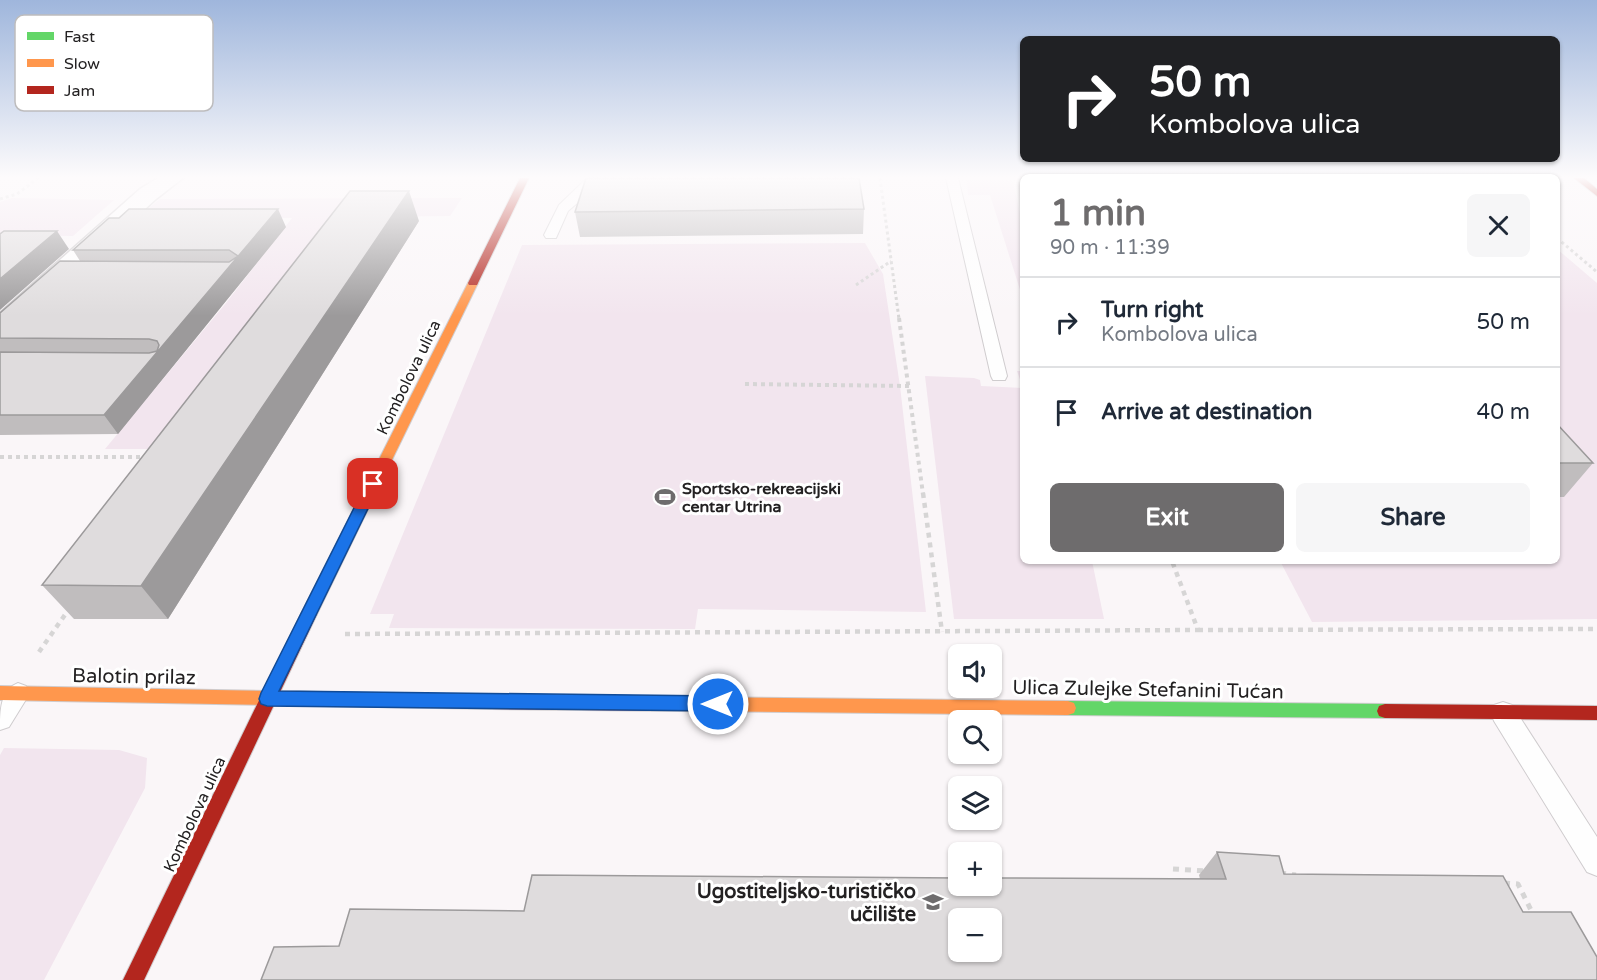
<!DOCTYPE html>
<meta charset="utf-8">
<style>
body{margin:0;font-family:"Varela Round",sans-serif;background:#f6f6f7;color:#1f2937;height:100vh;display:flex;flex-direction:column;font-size:22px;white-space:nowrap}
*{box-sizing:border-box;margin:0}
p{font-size:20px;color:#747a83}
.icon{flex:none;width:33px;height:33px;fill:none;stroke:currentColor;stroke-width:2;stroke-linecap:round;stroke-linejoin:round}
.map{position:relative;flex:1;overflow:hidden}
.panel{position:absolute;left:1020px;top:174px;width:540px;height:390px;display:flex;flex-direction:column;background:#fff;border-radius:9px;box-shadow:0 2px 4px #0004}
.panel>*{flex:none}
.guide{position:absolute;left:1020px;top:36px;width:540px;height:126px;border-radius:9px;box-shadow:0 2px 4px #0004;background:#202124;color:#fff;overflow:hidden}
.buttons{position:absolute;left:948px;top:644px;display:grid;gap:12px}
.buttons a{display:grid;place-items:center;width:54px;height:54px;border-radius:9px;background:#fff;box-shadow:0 2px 4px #0004;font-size:30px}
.pin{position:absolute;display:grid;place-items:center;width:51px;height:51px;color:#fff;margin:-26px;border-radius:12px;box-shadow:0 3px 9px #0006}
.me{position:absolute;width:66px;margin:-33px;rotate:270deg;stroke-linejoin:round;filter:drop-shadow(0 0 4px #0008)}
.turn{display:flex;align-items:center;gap:21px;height:126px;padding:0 30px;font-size:27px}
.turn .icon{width:78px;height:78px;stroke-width:2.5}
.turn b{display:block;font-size:42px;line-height:51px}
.round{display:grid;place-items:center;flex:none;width:63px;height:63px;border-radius:9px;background:#f6f6f7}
.summary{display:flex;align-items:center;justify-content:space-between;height:102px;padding:0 30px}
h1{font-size:36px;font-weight:700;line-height:45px;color:#6e6c6d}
.cta{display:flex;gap:12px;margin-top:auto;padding:12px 30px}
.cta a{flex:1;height:69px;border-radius:9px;background:#6e6c6d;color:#fff;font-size:24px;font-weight:700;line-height:69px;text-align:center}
.cta a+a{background:#f6f6f7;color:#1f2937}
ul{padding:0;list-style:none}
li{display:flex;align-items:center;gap:18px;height:90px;padding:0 30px;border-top:2px solid #e0e1e3}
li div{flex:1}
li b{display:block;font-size:22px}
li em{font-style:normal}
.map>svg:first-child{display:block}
.green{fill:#f2e5ee}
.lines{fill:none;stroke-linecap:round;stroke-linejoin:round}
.lane-casing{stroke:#cfccce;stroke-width:2}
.street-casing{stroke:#cfccce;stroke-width:3}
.fast-casing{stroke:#cfccce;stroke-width:2}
.slow-casing{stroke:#cfccce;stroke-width:2}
.jam-casing{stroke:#cfccce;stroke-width:2}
.path-far3{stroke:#d6d5d5;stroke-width:3;stroke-dasharray:3 3;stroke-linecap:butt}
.path-far2{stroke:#d6d5d5;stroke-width:4;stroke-dasharray:4 4;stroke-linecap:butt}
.path-far1{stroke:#d6d5d5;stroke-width:4.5;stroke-dasharray:5 5;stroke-linecap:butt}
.path{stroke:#d6d5d5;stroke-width:5;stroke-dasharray:6 6;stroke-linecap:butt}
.lane{fill:#fefefe;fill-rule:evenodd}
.street{fill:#fefefe;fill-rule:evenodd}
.fast{fill:#63d668;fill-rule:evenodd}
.slow{fill:#ff974d;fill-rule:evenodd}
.jam{fill:#b3261e;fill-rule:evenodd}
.wall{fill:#c0bdbe}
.shaded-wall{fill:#9c9a9b}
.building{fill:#dfdcdd;stroke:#9c9a9b;stroke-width:1.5;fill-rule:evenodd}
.route{fill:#1a73e8;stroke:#114b97;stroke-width:1.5}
.labels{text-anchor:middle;stroke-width:6;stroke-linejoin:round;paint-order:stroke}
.street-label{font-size:16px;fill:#232122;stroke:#fff}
.poi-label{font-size:16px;font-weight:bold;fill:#232122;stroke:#fff;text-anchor:start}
.near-street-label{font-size:20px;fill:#232122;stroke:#fff}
.near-poi-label{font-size:20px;font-weight:bold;fill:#232122;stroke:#fff;text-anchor:end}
.key{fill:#fff;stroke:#bdbcbd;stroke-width:1.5}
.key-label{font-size:16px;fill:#232122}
</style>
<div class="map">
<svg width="1597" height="980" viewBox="0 0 1597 980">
<rect width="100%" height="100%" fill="#faf6f8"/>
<path class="green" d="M967,180L1013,181L1023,228V299L990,195H968Z
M12,198L114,200L73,236L0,235V202Z
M462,198L450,216L360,217L191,449H105L226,303L292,218L139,216L160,199Z
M865,243L883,274L900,386L926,612L698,609L695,629L389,628L394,614H370L522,245Z
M1557,249L1597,283V619L1312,622L1280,561H1557Z
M1017,371H1023V561H1092L1104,619H954L925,376L974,378L980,380L981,386L1023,388Z
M4,748L119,750L147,758L145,788L44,980H0V755Z"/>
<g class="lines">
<g class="lane-casing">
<path id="lane" d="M587,178H600L589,193L568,211L556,238H546L544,235L559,205Z
M946,178H958L1007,376L1005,380H993L991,376Z
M18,683L26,686L30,693L9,727L0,730C0,711 0,690 18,683Z
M1503,702L1512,705L1597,837V876L1587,872L1494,721L1491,713L1494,705Z"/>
</g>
<g class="street-casing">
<path id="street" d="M158,178H183L156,199L10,333L0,335V313L140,189Z"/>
</g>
<g class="fast-casing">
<path id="fast" d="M1068,701L1385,704L1391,706L1393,711L1391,716L1385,718L1068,715L1062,713L1060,708L1062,703Z"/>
</g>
<g class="slow-casing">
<path id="slow" d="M473,280L478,283L317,614L314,618L309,620L304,618L301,614L468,283Z
M0,686L491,695L497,697L499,702L497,707L491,709L0,700Z
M679,697L1068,701L1074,703L1076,708L1074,713L1068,715L679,711L673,709L671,704L673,699Z"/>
</g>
<g class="jam-casing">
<path id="jam" d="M520,178H529L478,283L477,285H469L468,283Z
M1574,178H1584L1597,189V196Z
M309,608L314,610L317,614L144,980H123L301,614L304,610Z
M491,695L679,697L685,699L687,704L685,709L679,711L491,709L485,707L483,702L485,697Z
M1385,704L1597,706V720L1385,718L1379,716L1377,711L1379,706Z"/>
</g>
<path class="path-far3" d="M880,178L899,319
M0,199L17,194L38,178
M1557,238L1597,272
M856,285L891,261"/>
<path class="path-far2" d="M899,318L923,494
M745,384L909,386
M0,457H147"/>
<path class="path-far1" d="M923,493L942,632
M1198,630L1597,629
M345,634L1198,630L1172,561
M39,652L69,609"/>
<path class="path" d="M1173,869L1206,871
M1280,873L1296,875
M1504,883L1518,884L1534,916"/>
<use href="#lane" class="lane"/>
<use href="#street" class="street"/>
<use href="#fast" class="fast"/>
<use href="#slow" class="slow"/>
<use href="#jam" class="jam"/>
</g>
<path class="wall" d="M864,209L863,234L580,237L575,212Z
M419,221L168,619H74L42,585Z
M286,227L118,434L0,435V313L80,261L73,250Z
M1557,424L1593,463L1564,497H1557Z
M1217,852L1284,874L1523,912L339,946L524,911L1200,879L1199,875Z"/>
<path class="shaded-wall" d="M409,191L419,221L168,619L141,586Z
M278,209L286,227L118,434L104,415Z
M57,231L69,249L0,310V279Z"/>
<path class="building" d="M586,178H859L864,209L575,212Z
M350,191H409L141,586L42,585Z
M129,209H278L104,415H0V352L149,353L157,351L159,345L157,341L149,339L0,338V313L60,261L229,262L238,256L229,250H73L109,218H119Z
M4,231H57L0,279V234Z
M1557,424L1593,463H1557Z
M1217,852L1279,856L1284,874L1503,876L1523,912H1571L1597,957V980H261L274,947L339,946L350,909L524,911L532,875L958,878V885H992V878L1226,879ZM958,918H992V951H958Z"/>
<linearGradient id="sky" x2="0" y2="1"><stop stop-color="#9fb6dc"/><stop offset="0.56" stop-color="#fdfbfc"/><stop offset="1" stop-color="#fdfbfc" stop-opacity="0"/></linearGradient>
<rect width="1597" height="316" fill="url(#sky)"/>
<path class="route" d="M373,480L380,484L279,691L718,696L724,699L726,704L724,709L718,711L267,706L261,704L259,699L261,693L366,484Z"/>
<defs>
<g id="stadium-bare" transform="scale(1.62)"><path d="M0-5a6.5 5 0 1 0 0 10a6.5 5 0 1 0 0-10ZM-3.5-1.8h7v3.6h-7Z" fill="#6e6c6d" stroke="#fff" stroke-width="2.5" paint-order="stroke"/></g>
<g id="school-bare" transform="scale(1.62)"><path d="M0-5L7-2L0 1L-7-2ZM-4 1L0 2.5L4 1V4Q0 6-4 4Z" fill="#6e6c6d" stroke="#fff" stroke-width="2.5" paint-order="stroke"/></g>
</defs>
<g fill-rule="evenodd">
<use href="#stadium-bare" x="665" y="497"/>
<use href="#school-bare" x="933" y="902"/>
</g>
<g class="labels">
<g class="street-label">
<text transform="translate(408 377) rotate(-64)" y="6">Kombolova ulica</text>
<text transform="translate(194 814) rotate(-65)" y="6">Kombolova ulica</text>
</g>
<g class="poi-label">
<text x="682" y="494">Sportsko-rekreacijski<tspan x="682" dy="18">centar Utrina</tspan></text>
</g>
<g class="near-street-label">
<text transform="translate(134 676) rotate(1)" y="7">Balotin prilaz</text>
<text transform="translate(1148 689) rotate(1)" y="7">Ulica Zulejke Stefanini Tućan</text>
</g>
<g class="near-poi-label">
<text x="916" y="898">Ugostiteljsko-turističko<tspan x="916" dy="23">učilište</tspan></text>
</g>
</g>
<rect x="15" y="15" width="198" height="96" rx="9" class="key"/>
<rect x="27" y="32" width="27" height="8" fill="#63d668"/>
<rect x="27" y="59" width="27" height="8" fill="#ff974d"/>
<rect x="27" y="86" width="27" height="8" fill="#b3261e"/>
<g class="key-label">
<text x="64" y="42">Fast</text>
<text x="64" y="69">Slow</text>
<text x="64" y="96">Jam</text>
</g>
</svg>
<div class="buttons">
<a><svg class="icon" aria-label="sound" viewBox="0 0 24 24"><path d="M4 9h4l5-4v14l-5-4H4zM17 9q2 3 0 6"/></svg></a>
<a><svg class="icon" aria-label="search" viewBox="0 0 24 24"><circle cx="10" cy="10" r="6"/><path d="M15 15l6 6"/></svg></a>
<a><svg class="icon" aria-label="layers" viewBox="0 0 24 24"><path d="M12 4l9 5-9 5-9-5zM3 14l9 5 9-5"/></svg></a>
<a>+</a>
<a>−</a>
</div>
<div class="pin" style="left:373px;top:484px;background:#d93025"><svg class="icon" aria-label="arrive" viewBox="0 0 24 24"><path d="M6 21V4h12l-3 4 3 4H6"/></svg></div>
<svg class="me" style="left:718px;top:704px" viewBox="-20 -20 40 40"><circle r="17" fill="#1a73e8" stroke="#fff" stroke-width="3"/><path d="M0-11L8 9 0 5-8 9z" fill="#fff"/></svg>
<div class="guide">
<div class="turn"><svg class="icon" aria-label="right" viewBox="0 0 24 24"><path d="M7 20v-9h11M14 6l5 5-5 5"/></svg><div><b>50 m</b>Kombolova ulica</div></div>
</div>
<section class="panel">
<div class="summary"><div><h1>1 min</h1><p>90 m · 11:39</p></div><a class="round"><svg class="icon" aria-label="close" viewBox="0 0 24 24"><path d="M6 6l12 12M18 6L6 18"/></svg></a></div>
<ul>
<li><svg class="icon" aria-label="right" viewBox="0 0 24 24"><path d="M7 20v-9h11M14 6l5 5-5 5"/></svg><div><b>Turn right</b><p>Kombolova ulica</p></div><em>50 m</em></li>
<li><svg class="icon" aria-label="arrive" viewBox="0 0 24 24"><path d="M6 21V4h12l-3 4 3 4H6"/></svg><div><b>Arrive at destination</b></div><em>40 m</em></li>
</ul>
<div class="cta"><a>Exit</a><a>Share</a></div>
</section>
</div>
